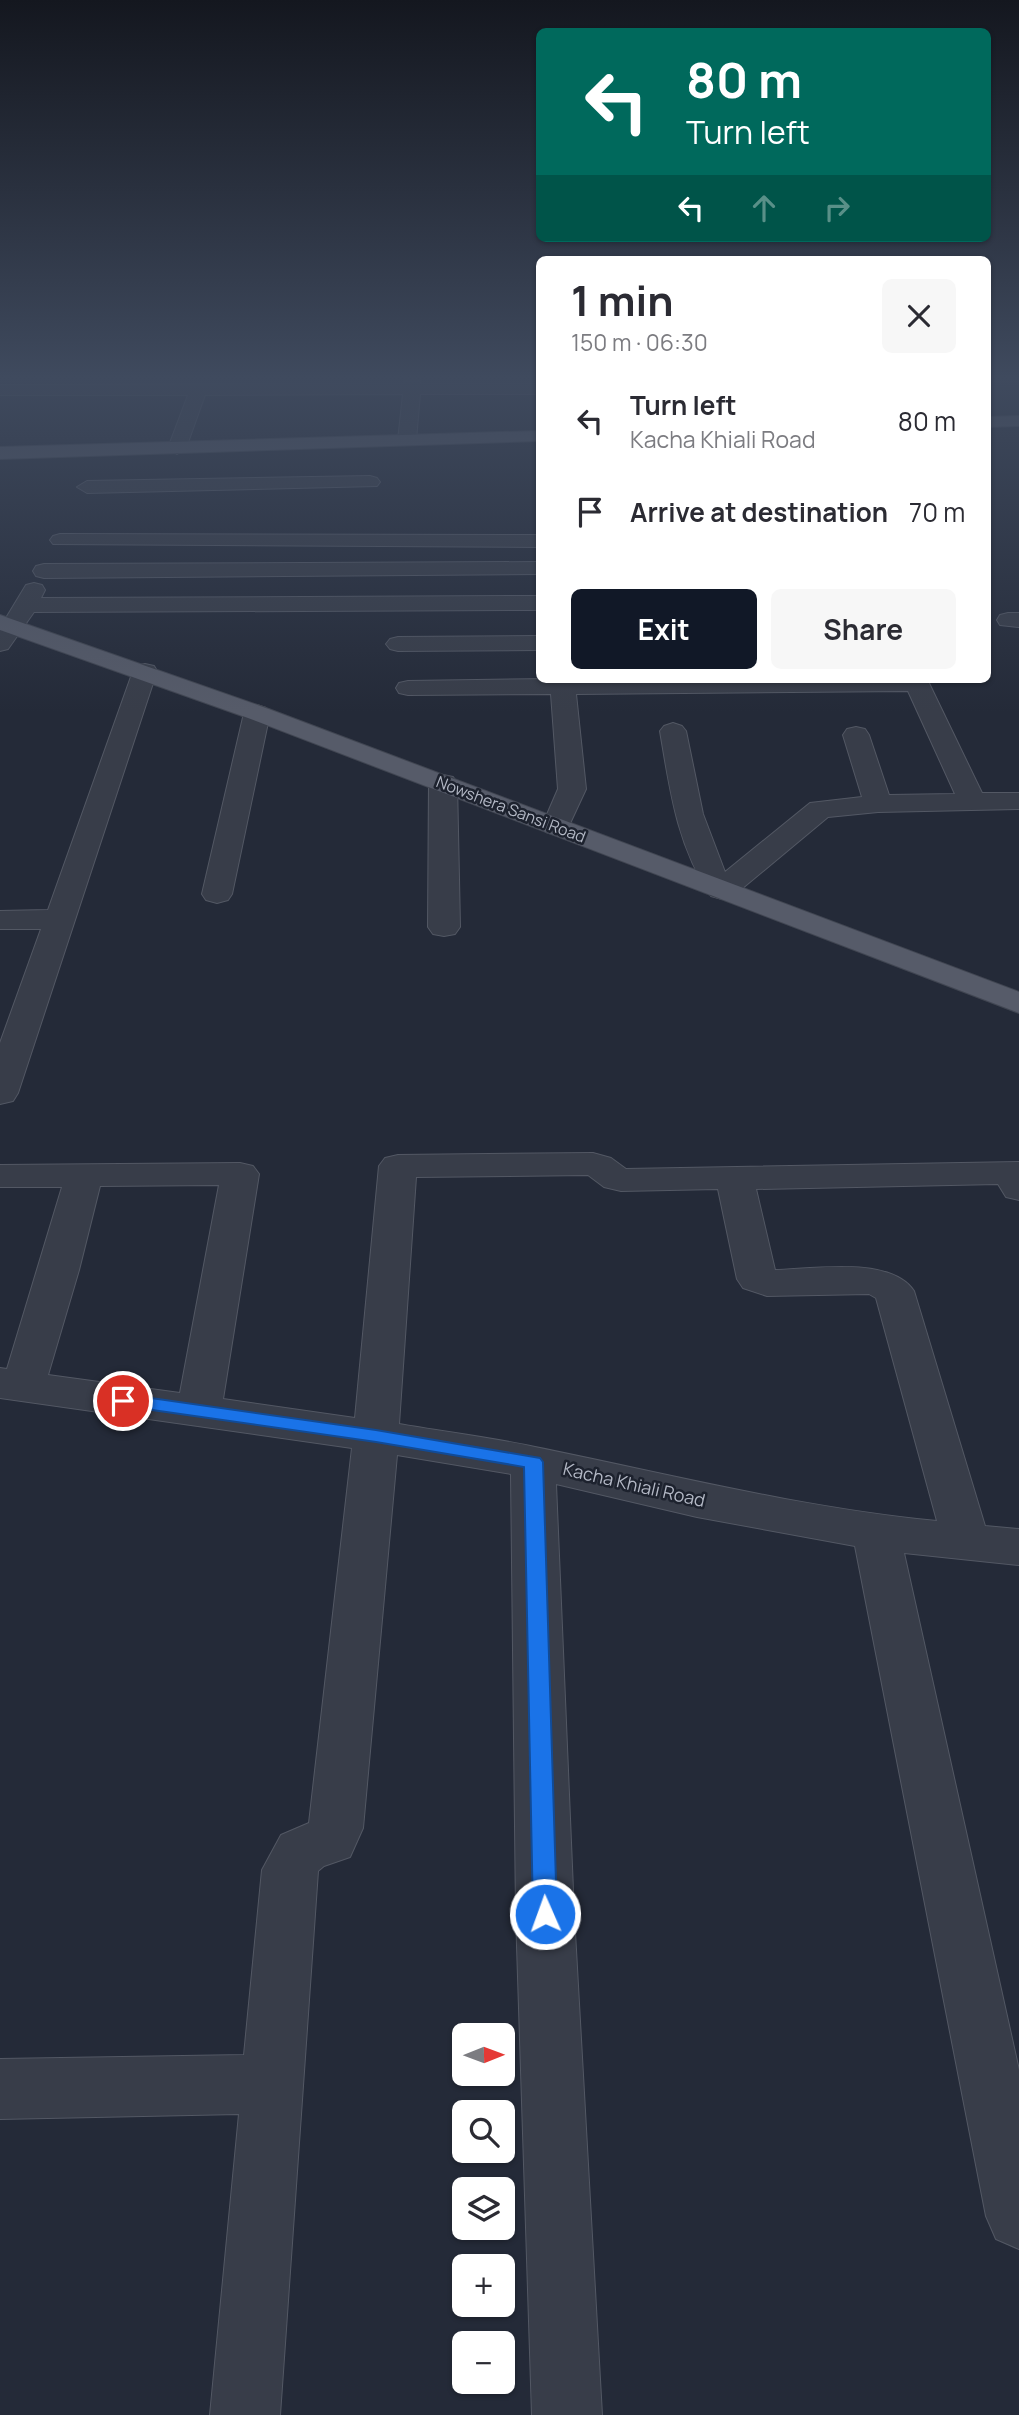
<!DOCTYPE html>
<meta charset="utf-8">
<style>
body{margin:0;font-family:Manrope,sans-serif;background:#f7f7f7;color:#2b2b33;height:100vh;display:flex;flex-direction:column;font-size:26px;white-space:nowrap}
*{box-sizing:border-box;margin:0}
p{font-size:23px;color:#7c7c81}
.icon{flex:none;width:38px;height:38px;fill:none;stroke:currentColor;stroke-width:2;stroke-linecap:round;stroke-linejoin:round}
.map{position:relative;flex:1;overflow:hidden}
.side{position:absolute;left:536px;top:256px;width:455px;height:427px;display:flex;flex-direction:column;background:#fff;border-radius:10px;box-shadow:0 2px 5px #0004}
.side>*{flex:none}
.hud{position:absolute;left:536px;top:28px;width:455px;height:214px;border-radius:10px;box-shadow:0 2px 5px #0004;background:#00695c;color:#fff;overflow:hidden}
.needle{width:46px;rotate:89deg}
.fabs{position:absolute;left:452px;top:2023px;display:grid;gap:14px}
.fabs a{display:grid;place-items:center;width:63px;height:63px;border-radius:10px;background:#fff;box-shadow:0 2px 5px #0004;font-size:35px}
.pin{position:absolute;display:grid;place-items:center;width:60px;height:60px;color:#fff;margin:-30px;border:4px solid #fff;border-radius:50%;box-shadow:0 2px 7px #0007}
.me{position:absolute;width:77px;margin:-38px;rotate:358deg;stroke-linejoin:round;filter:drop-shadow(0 0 5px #0008)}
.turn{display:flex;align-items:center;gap:24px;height:147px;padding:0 35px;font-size:32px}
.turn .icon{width:91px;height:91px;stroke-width:2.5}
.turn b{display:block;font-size:49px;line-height:60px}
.lanes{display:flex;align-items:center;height:66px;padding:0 35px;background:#0003;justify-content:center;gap:35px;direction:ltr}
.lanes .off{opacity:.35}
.round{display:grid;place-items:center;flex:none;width:74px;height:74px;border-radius:10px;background:#f7f7f7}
.overview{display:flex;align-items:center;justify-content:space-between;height:119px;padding:0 35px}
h1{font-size:42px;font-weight:700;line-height:52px}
.primary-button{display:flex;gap:14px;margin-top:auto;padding:14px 35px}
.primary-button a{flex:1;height:80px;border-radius:10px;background:#111827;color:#fff;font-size:28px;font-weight:700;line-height:80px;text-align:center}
.primary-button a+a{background:#f7f7f7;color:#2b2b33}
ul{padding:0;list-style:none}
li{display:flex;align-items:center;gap:21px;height:91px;padding:0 35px}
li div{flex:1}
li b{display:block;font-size:26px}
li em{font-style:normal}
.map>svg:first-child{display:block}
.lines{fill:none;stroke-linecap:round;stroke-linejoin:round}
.minor-casing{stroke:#535864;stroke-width:2}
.major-casing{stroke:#414652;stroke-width:2}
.minor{fill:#383d49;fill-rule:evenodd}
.major{fill:#565b69;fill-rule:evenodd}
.route{fill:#1a73e8;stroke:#114b97;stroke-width:2}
.labels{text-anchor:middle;stroke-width:5;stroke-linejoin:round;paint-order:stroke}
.far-street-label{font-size:16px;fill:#b3b8c5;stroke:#1d222e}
.street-label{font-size:18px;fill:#b3b8c5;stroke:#1d222e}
</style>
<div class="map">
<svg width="1019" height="2415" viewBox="0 0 1019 2415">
<rect width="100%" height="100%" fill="#242a38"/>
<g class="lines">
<g class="minor-casing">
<path id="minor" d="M405,374H421L420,384H539V394H420L416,440L407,445L398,440L403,394L205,395L186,448L177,454L168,448L188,395H0V385L404,384Z
M370,476L377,478L380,482L377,486L87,493L77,487L87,481Z
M60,534L539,535V547L53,544L50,540L53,536Z
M539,562V574L44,578L36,576L33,571L36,566L44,564Z
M34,583L42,585L45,590L41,598L539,596V610L34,612L8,649L0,651V628L26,585Z
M1008,613H1019V627L1000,625L997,620L1000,615Z
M539,636V650L398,651L390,649L386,644L390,639L398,637Z
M145,664L154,666L157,671L18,1093L13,1101L0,1104V1043L41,929H0V911L48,910L133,671L136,666Z
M550,679H927L982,793H1019V809L878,812L828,817L733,896L722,899L711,896C677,846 670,790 660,731L664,726L673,723L682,726L686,731L703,814L725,872L810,803L862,797L843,735L847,729L856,727L865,729L869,735L889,795L955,794L908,691L576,694L586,789L566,832L556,835L546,832L542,826L558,789L551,694L408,695L399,693L396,688L399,683L408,681Z
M257,705L266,708L270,713L232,894L228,900L217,903L206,900L202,894L244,713L248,708Z
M443,775L453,777L457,783L460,927L455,934L444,936L433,934L428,927L429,783L433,777Z
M593,1153L611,1158L626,1169L1019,1162V1200L1006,1197L998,1184L756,1189L775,1270C813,1269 891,1256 914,1291L985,1526L1019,1529V1565L904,1553L1019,2070V2249L996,2239L986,2216L855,1546L697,1517L556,1484L574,1914L602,2415H532L516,1914L511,1474L397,1455L363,1828L350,1857L324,1866L318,1871L280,2415H210L239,2114L0,2119V2059L244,2055L262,1870L281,1835L309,1823L352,1448L0,1398V1368L7,1369L62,1187H0V1165L240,1163L253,1166L259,1174L223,1399L355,1418L379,1166L385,1158L398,1155ZM588,1175L604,1187L621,1191L718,1189L737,1279L743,1288L767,1296L869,1294L876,1298L937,1521C801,1508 669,1474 535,1447C490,1437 444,1432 399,1424L416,1177ZM219,1185L180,1393L48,1375L79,1270L100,1186Z"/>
</g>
<g class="major-casing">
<path id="major" d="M1019,416V426L987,427V417Z
M539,431V441L0,459V447Z
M0,615L266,708L1019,992V1013L248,718L0,630Z"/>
</g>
<use href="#minor" class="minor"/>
<use href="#major" class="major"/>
</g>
<linearGradient id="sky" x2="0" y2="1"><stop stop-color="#14171f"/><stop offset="0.53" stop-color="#3f4a5e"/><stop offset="1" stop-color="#3f4a5e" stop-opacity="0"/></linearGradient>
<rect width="1019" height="712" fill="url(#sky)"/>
<path class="route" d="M123,1394L376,1430L540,1458L543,1462L557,1914L553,1921L545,1924L536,1921L533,1914L524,1467L376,1442L117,1405L114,1401L117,1396Z"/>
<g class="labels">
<g class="far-street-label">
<text transform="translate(511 809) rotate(21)" y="6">Nowshera Sansi Road</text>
</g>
<g class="street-label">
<text transform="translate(634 1485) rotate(13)" y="6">Kacha Khiali Road</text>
</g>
</g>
</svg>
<div class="fabs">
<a><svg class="needle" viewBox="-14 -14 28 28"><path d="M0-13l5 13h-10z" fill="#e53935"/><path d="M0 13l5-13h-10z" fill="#7c7c81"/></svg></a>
<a><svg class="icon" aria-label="search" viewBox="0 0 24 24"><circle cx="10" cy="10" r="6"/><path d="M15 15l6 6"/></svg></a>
<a><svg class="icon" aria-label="layers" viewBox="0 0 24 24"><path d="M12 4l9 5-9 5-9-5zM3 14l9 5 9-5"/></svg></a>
<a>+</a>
<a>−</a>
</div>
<div class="pin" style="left:123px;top:1401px;background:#d93025"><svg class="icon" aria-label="arrive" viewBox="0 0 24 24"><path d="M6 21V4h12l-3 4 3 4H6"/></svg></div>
<svg class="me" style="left:545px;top:1914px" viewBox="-20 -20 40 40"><circle r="17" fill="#1a73e8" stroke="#fff" stroke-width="3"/><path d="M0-11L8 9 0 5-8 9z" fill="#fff"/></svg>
<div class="hud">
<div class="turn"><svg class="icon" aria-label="left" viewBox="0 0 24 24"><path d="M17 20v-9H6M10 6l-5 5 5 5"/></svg><div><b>80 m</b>Turn left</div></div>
<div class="lanes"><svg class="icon" aria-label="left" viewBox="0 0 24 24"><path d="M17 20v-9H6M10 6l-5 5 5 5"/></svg><svg class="icon off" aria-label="ahead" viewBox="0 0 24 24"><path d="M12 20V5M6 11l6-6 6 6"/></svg><svg class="icon off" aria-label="right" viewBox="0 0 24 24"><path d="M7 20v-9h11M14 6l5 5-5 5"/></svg></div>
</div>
<section class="side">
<div class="overview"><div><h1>1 min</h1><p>150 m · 06:30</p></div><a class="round"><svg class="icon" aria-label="close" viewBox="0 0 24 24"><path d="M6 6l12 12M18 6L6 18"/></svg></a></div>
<ul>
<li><svg class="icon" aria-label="left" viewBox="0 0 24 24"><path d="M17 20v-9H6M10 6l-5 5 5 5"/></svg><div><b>Turn left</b><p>Kacha Khiali Road</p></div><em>80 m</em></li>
<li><svg class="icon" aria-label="arrive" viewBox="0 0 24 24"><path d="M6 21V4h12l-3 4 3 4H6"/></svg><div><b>Arrive at destination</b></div><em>70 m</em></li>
</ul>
<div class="primary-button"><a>Exit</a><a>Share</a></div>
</section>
</div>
